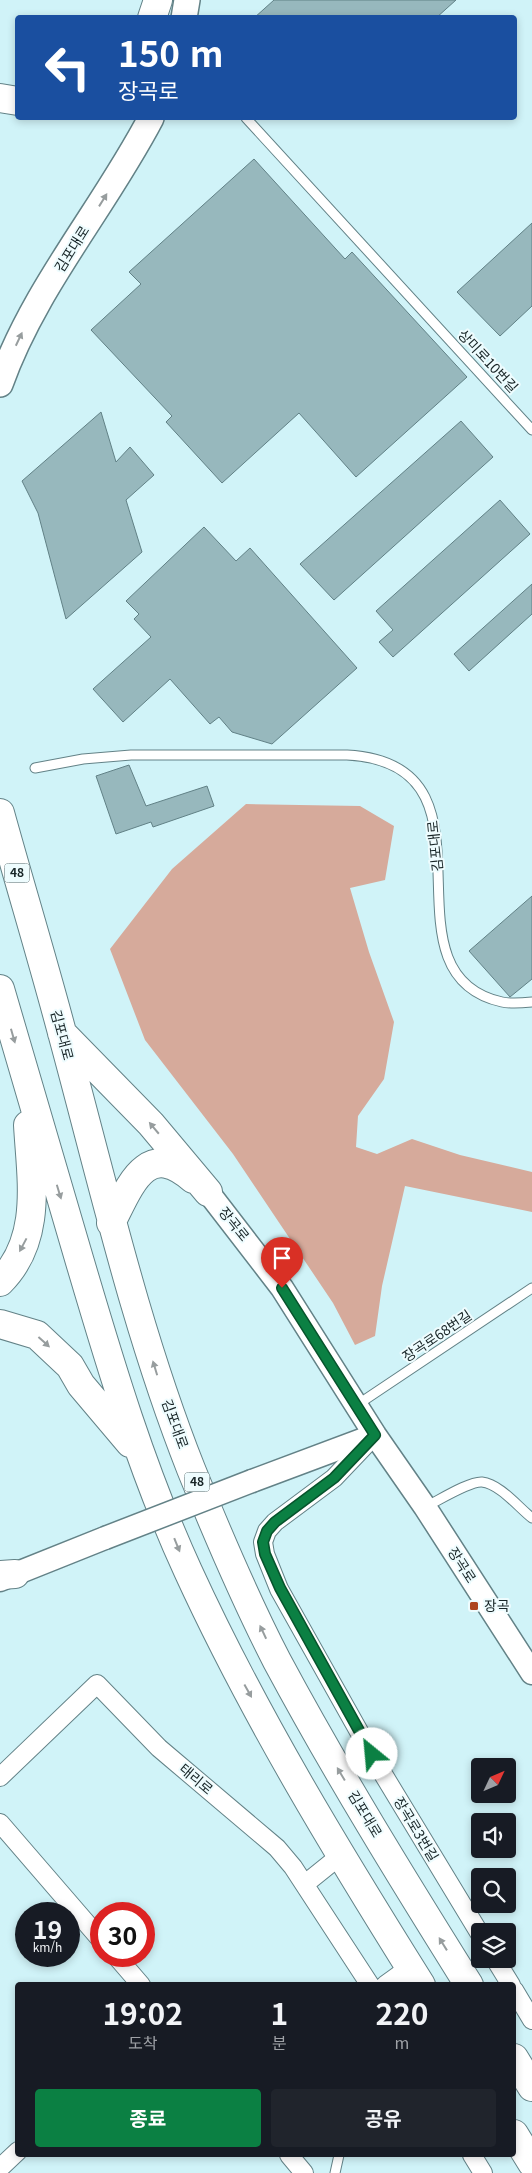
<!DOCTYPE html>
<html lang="ko">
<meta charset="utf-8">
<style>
body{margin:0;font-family:Georgia,"Noto Sans KR",serif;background:#20242c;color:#f1f3f6;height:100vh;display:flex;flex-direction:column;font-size:19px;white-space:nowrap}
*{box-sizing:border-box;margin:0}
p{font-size:16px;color:#9ea1a6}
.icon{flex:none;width:28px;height:28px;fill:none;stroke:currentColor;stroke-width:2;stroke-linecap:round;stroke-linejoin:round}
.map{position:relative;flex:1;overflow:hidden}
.sheet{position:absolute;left:15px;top:1982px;width:501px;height:175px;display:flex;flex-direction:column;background:#171b24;border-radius:5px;box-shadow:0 2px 8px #0003}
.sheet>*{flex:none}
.top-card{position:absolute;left:15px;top:15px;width:502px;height:105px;border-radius:5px;box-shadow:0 2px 8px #0003;background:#1a4fa0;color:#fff;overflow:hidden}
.needle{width:32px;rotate:46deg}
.fabs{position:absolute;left:471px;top:1758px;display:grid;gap:10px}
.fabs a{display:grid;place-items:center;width:45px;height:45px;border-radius:5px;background:#171b24;box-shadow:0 2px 8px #0003;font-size:25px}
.speed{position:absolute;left:15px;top:1902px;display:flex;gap:10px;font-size:25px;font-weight:700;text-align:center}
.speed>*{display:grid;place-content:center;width:65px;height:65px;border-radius:50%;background:#171b24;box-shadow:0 2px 8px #0003;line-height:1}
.speed small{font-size:12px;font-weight:400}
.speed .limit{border:8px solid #d22;background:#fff;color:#111}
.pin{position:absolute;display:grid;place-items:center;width:42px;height:42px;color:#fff;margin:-51px -21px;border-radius:50% 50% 50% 0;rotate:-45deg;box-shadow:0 0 5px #0007}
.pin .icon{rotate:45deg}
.me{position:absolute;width:55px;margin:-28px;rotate:332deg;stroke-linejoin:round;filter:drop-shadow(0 0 4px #0008)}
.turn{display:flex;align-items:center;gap:18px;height:105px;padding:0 20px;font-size:22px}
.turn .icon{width:65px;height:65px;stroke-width:2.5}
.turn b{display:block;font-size:35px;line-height:42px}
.eta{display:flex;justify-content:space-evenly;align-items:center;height:85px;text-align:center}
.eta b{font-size:30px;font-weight:700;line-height:35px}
.primary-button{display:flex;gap:10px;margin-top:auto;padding:10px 20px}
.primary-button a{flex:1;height:58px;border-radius:5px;background:#0b8043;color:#fff;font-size:20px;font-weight:700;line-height:58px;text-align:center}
.primary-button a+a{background:#20242c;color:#f1f3f6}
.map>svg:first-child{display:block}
.forest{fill:#d6aa9b}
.building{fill:#97b8bd;stroke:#618186}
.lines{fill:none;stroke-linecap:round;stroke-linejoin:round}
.service-casing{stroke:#638287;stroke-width:11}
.minor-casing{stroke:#638287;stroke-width:20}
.tertiary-casing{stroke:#638287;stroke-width:25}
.secondary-casing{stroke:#638287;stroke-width:28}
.primary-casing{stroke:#638287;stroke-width:30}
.service{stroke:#fff;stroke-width:9}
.minor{stroke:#fff;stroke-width:18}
.tertiary{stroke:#fff;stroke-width:22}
.secondary{stroke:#fff;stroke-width:25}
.primary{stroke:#fff;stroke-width:28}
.tertiary-bridge-casing{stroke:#638287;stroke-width:25;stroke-linecap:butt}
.tertiary-bridge{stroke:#fff;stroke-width:22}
.oneway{fill:#979d9e}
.route-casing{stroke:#07532c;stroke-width:12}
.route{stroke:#0b8043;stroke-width:9}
.poi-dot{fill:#ac451f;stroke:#eefcfe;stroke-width:2}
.labels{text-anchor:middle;stroke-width:4;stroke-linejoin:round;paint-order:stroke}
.shield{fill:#eefcfe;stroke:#586668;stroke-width:1}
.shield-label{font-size:12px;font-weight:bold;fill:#182527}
.street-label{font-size:14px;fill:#182527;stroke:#eefcfe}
.poi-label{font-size:14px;fill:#182527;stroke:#eefcfe;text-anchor:start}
</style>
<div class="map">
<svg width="532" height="2173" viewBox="0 0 532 2173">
<rect width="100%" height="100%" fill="#d0f3f8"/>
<path class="forest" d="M246,804L360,806L394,826L385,880L350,888L369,952L394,1022L384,1079L358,1116L356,1147L377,1154L412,1139L460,1155L532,1172V1212L405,1186L382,1286L375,1336L355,1345L333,1303L233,1154L145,1040L110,949L172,869Z"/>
<path class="building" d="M274,0H456L436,18H254Z
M254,159L345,259L352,252L467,377L356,477L299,413L222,483L166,422L172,416L91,330L141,284L129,272Z
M532,223V306L500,336L457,292Z
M101,412L116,462L130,447L154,475L126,500L142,552L66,619L38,513L22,481Z
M461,421L493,457L334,600L300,564Z
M500,500L530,534L393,657L379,642L393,630L376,611Z
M204,527L236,561L250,548L357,668L272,744L232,732L219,717L210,724L170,679L123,722L93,689L151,637L134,619L139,614L126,601Z
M532,584V614L469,671L454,654Z
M129,765L146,806L207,786L214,806L153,827L151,822L116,834L96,776Z
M532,896V979L510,997L469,951Z"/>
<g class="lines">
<g class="service-casing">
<path id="service" d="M246,118L532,430
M35,768L83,759L131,755H347C513,764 372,973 502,1002C511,1004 522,1003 532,1002
M357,1405L532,1288
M425,1507C438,1501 469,1481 482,1482C500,1484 518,1507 532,1518
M335,2173L339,2155"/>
</g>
<g class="minor-casing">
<path id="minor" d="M374,1436L334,1478L275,1522L267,1531L263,1542L265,1554L279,1589L380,1769L480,1934
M0,1777L97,1684L159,1748L277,1848L293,1867L370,1985
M0,1823L101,1940
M305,1884L341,1855
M116,1956L141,1985
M495,1959L511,1985
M385,1985L410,1967
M514,1990L532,2020
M289,2155L304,2173
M472,2155L483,2173
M0,2168L18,2151"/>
</g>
<g class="tertiary-casing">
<path id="tertiary" d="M208,1192L282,1288L375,1435L425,1507L532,1673
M252,1481L375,1435
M0,1580L105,1538"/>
</g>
<g class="secondary-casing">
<path id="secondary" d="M184,18L187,0
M0,384C34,288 104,208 151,118"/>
</g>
<g class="primary-casing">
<path id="primary" d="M152,18L158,0
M0,98L18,101
M0,813C21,889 44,964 64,1040C103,1184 136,1330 191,1469C217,1533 245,1599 277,1661C336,1771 402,1878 469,1985
M0,989C26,1080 53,1171 80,1262C111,1367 142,1471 188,1571C254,1715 337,1851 421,1985
M62,1033L151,1124L208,1192
M111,1223C130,1186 146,1138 193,1179
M0,1282C43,1239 31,1179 28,1125
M0,1324L37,1335L70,1366L81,1385L130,1443
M0,1575L15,1574
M514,2058L532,2087
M514,2134L532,2163"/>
</g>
<use href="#service" class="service"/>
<use href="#minor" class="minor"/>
<use href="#tertiary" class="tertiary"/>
<use href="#secondary" class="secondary"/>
<use href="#primary" class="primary"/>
<g class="tertiary-bridge-casing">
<path id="tertiary-bridge" d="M105,1538L252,1481"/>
</g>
<use href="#tertiary-bridge" class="tertiary-bridge"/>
</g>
<defs><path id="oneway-solid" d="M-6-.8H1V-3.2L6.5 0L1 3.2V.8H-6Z" transform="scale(1.25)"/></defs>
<g class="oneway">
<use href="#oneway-solid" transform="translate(103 200) rotate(-58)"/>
<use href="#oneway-solid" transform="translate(19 339) rotate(-65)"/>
<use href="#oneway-solid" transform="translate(13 1036) rotate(74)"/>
<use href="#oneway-solid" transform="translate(154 1128) rotate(-130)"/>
<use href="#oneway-solid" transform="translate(59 1192) rotate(73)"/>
<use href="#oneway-solid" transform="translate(23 1245) rotate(118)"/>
<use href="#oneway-solid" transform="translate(44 1342) rotate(42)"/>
<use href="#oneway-solid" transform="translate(155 1368) rotate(-107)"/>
<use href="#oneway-solid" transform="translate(177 1545) rotate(68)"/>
<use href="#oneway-solid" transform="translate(263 1632) rotate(-115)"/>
<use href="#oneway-solid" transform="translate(248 1691) rotate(61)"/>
<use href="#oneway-solid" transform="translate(341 1774) rotate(-121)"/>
<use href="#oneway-solid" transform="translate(443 1944) rotate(-122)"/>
</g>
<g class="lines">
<g class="route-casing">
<path id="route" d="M282,1288L375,1435L334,1478L275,1522L267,1531L263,1542L265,1554L280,1588L372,1754"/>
</g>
<use href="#route" class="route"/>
</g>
<rect class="poi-dot" x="469" y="1601" width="10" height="10" rx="2.5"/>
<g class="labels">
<g class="shield">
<rect x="4.5" y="863.5" width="25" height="19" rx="4"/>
<rect x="184.5" y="1472.5" width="25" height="19" rx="4"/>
</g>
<g class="shield-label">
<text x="17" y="877">48</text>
<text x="197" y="1486">48</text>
</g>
<g class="street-label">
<text transform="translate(72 249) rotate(-58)" y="5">김포대로</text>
<text transform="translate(488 361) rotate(47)" y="5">상미로10번길</text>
<text transform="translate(435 846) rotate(-96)" y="5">김포대로</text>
<text transform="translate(62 1035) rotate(75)" y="5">김포대로</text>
<text transform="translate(234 1224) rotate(51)" y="5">장곡로</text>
<text transform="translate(437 1336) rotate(-34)" y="5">장곡로68번길</text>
<text transform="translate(175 1424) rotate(70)" y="5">김포대로</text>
<text transform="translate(462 1565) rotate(57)" y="5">장곡로</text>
<text transform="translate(196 1779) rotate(40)" y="5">태리로</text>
<text transform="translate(365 1814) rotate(59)" y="5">김포대로</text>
<text transform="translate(416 1829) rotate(59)" y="5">장곡로3번길</text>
</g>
<g class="poi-label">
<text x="484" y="1611">장곡</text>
</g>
</g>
</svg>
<div class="fabs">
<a><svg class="needle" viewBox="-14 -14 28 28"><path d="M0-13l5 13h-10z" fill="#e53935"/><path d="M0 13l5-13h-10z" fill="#9ea1a6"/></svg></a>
<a><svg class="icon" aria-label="sound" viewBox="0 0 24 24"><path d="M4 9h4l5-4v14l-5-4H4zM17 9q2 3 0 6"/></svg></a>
<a><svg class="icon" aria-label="search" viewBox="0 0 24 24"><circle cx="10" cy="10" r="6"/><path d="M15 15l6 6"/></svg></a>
<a><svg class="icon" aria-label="layers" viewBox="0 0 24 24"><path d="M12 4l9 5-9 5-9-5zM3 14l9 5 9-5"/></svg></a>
</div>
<div class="speed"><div>19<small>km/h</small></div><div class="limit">30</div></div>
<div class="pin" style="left:282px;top:1288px;background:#d93025"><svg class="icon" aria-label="arrive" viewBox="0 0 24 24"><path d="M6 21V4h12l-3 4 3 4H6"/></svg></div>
<svg class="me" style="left:372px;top:1754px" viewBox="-20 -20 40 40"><circle r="19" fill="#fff"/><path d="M0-13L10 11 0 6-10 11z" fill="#0b8043"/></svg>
<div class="top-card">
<div class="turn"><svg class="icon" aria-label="left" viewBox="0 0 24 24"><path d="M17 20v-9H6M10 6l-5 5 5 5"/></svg><div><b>150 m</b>장곡로</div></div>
</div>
<section class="sheet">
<div class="eta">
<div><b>19:02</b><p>도착</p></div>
<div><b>1</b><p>분</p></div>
<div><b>220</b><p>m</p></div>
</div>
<div class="primary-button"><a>종료</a><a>공유</a></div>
</section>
</div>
